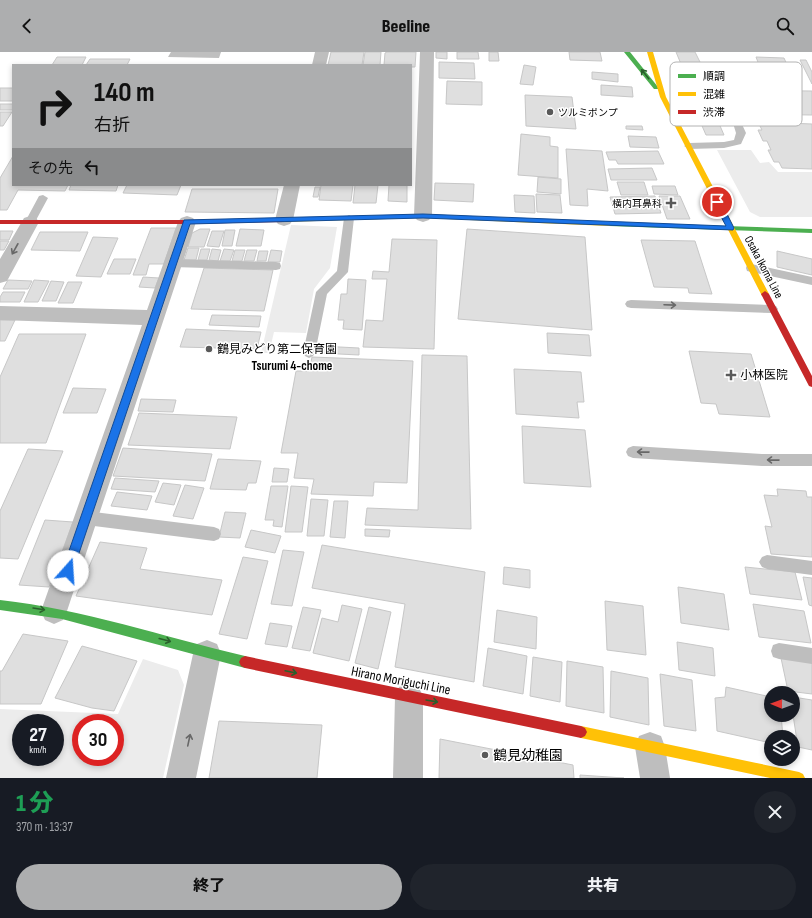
<!DOCTYPE html>
<html lang="ja">
<meta charset="utf-8">
<style>
body{margin:0;font-family:"Sofia Sans Condensed","Noto Sans JP",sans-serif;background:#20242c;color:#f1f3f6;height:100vh;display:flex;flex-direction:column;font-size:15px;white-space:nowrap}
*{box-sizing:border-box;margin:0}
p{font-size:13px;color:#9ea1a6}
.icon{flex:none;width:22px;height:22px;fill:none;stroke:currentColor;stroke-width:2;stroke-linecap:round;stroke-linejoin:round}
.map{position:relative;height:726px;overflow:hidden}
.drawer{display:flex;flex-direction:column;background:#171b24;flex:1}
.drawer>*{flex:none}
.guide{position:absolute;left:12px;top:12px;width:400px;height:122px;border-radius:0px;box-shadow:0 2px 6px #0003;background:#adaeaf;color:#111;overflow:hidden}
.needle{width:26px;rotate:271deg}
.controls{position:absolute;left:764px;top:634px;display:grid;gap:8px}
.controls a{display:grid;place-items:center;width:36px;height:36px;border-radius:50%;background:#171b24;box-shadow:0 2px 6px #0003;font-size:20px}
.speed{position:absolute;left:12px;top:662px;display:flex;gap:8px;font-size:20px;font-weight:700;text-align:center}
.speed>*{display:grid;place-content:center;width:52px;height:52px;border-radius:50%;background:#171b24;box-shadow:0 2px 6px #0003;line-height:1}
.speed small{font-size:10px;font-weight:400}
.speed .limit{border:6px solid #d22;background:#fff;color:#111}
.pin{position:absolute;display:grid;place-items:center;width:34px;height:34px;color:#fff;margin:-17px;border:2px solid #fff;border-radius:50%;box-shadow:0 1px 4px #0007}
.me{position:absolute;width:44px;margin:-22px;rotate:19deg;stroke-linejoin:round;filter:drop-shadow(0 0 3px #0008)}
.turn{display:flex;align-items:center;gap:14px;height:84px;padding:0 16px;font-size:18px}
.turn .icon{width:52px;height:52px;stroke-width:2.5}
.turn b{display:block;font-size:28px;line-height:34px}
.then{display:flex;align-items:center;height:38px;padding:0 16px;background:#0003;gap:8px;font-size:15px}
.round{display:grid;place-items:center;flex:none;width:42px;height:42px;border-radius:21px;background:#20242c}
.headline{display:flex;align-items:center;justify-content:space-between;height:68px;padding:0 16px}
h1{font-size:24px;font-weight:800;line-height:30px;color:#1e9e55}
.cta{display:flex;gap:8px;margin-top:auto;padding:8px 16px}
.cta a{flex:1;height:46px;border-radius:24px;background:#adaeaf;color:#111;font-size:16px;font-weight:800;line-height:46px;text-align:center}
.cta a+a{background:#20242c;color:#f1f3f6}
header{display:flex;justify-content:space-between;align-items:center;height:52px;padding:0 16px;background:#adaeaf;color:#111;font-size:18px;font-weight:800}
.map>svg:first-child{display:block}
.green{fill:#ececec;fill-rule:evenodd}
.water{fill:#bfbfbf}
.building{fill:#dfdfdf;stroke:#c7c7c7}
.lines{fill:none;stroke-linecap:round;stroke-linejoin:round}
.lane{fill:#bebebe;fill-rule:evenodd}
.street{fill:#bebebe;fill-rule:evenodd}
.fast{fill:#4caf50;fill-rule:evenodd}
.slow{fill:#ffc107;fill-rule:evenodd}
.jam{fill:#c62828;fill-rule:evenodd}
.oneway{stroke:#2a602c}
.oneway2{stroke:#686868}
.route{fill:#1a73e8;stroke:#114b97}
.poi-dot{fill:#595959;stroke:#fff;stroke-width:1.5}
.labels{text-anchor:middle;stroke-width:3;stroke-linejoin:round;paint-order:stroke}
.far-poi-label{font-size:10px;fill:#000;stroke:#fff;text-anchor:start}
.street-label{font-size:12px;fill:#000;stroke:#fff}
.poi-label{font-size:12px;fill:#000;stroke:#fff;text-anchor:start}
.neighbourhood-label{font-size:13px;font-weight:bold;fill:#000;stroke:#fff}
.near-street-label{font-size:14px;fill:#000;stroke:#fff}
.near-poi-label{font-size:14px;fill:#000;stroke:#fff;text-anchor:start}
.key{fill:#fff;stroke:#b2b2b2;stroke-width:1}
.key-label{font-size:11px;fill:#000}
</style>
<header><svg class="icon" aria-label="back" viewBox="0 0 24 24"><path d="M15 5l-7 7 7 7"/></svg>Beeline<svg class="icon" aria-label="search" viewBox="0 0 24 24"><circle cx="10" cy="10" r="6"/><path d="M15 15l6 6"/></svg></header>
<div class="map">
<svg width="812" height="726" viewBox="0 0 812 726">
<rect width="100%" height="100%" fill="#fff"/>
<path class="green" d="M717,98H751L760,111L769,110L778,120H812V165H760L750,160Z
M291,173L337,175L330,216L314,237L306,281L274,280L269,301H261Z
M143,607L178,618L184,633L163,726H0V657L118,662ZM21,671H55V705H21ZM81,671H115V705H81Z"/>
<path class="water" d="M171,0H221L219,6L168,5Z"/>
<path class="building" d="M331,0H364L362,13H328Z
M365,0H381L380,13H363Z
M387,0H416L415,15H411V13H384L385,1Z
M436,0H447V7L436,6Z
M457,0H478L479,7H457Z
M489,0H498L499,9H489Z
M569,0H600L602,9L570,8Z
M676,0H695L701,12H681Z
M57,5H86L82,13H52Z
M756,5L784,6L798,37L768,36Z
M90,7H130L127,13H86Z
M800,8H806L812,20V32Z
M439,10L474,11L475,27L439,26Z
M524,13L536,15L533,33L520,32Z
M592,20L618,22V30L592,27Z
M447,29L482,30V53L446,52Z
M601,33L632,35L633,45L601,43Z
M0,36H13V49H0Z
M713,38L812,39V63L735,62L732,57H721Z
M525,43L572,45L576,77L526,74Z
M0,52H13V58H0Z
M0,60H12L3,74H0Z
M696,60H714L724,83H706Z
M772,69H786L787,71L812,72V117L782,116L779,110H774L768,98H771L767,89H763L758,78H762L759,72H774Z
M626,74H642L643,78L626,77Z
M521,82L550,85V94L558,95V126L518,123Z
M628,84L656,85L659,96L630,95Z
M566,97L602,99L608,139L587,137L588,154L570,153Z
M658,99L664,112H618L616,108H609L606,100Z
M13,104V133H68L65,139L18,138L7,158H0V126Z
M652,116L657,128H611L608,117Z
M538,125L561,127V142L537,140Z
M617,130H644L648,143H621Z
M435,131L474,132L473,150L434,148Z
M71,133H118L116,139L69,138Z
M127,133H181L177,143L123,141Z
M321,133H353L351,149L319,148Z
M355,133H378L376,151H353Z
M389,133H407V150L388,149Z
M652,134H675L678,143L654,142Z
M315,135H320L318,145H313Z
M192,137H278L274,161L185,160Z
M536,142L560,143L562,161L537,160Z
M514,143L534,144L535,161L515,160Z
M655,144L661,161L615,162L610,145Z
M659,144H680L690,167H667Z
M151,176H176L164,212H149L146,223H133Z
M200,177H210L204,195H188L192,181Z
M240,177L264,178L261,194H236Z
M467,177L585,185L592,278L458,267Z
M225,178H235L232,194H222Z
M0,179H13L9,188H0Z
M212,179H224L219,195L207,194Z
M40,180H88L80,199L31,198Z
M93,185L118,186L101,225L76,224Z
M392,187L437,188L434,297L363,295L366,268L383,269L387,227H372L373,219L389,220Z
M641,188L695,189L712,242L689,241L688,236L654,235Z
M0,189H9L4,198H0Z
M188,196H199L196,208H184Z
M201,197H210L207,208H198Z
M212,197L221,198L218,209L209,208Z
M224,197L234,198L230,209H220Z
M235,198H245L242,209H232Z
M247,198H257L254,209H244Z
M271,198L282,199L280,210H268Z
M259,199H268L266,209H257Z
M777,199L812,207V223L777,215Z
M114,207H136L130,222H107Z
M204,216L273,218L264,259L191,257Z
M143,225L159,226L155,236L139,235Z
M348,227L366,228L362,278L343,277L344,268H338L341,242H347Z
M8,228L32,229L28,237H3Z
M34,228L49,229L38,250H24Z
M51,229L64,230L56,249H42Z
M68,230H82L73,251H58Z
M3,240H25L20,250H0V245Z
M212,263L261,264L259,275L209,273Z
M0,268H15L5,289H0Z
M186,277L261,280L257,297L180,295Z
M547,281L589,283L591,304L548,301Z
M19,282H86L46,391H0V325Z
M320,294L359,296V303L319,301Z
M689,299L751,302L770,365L719,362L716,352L701,351Z
M422,303L467,304L471,477L365,473L367,456L418,458Z
M312,305L413,309L407,431L374,430L373,444L311,442L314,427L294,426L298,401H281L296,319H309Z
M514,317L581,320L584,350H577L579,366L516,362Z
M73,336L106,337L97,361H63Z
M141,347L176,348L173,360L138,359Z
M139,361L237,365L230,397L128,393Z
M522,374L585,378L591,435L524,431Z
M123,396L212,402L205,429L113,424Z
M28,397L63,399L18,507L0,506V459Z
M218,407L261,409L256,431H248L246,438L210,437Z
M274,416L289,417L287,430H272Z
M115,426L159,429L155,440L111,437Z
M163,431L181,433L174,453L155,450Z
M185,433L204,436L193,467L173,464Z
M271,434H288L282,475L273,474L274,468H265Z
M291,434L308,435L302,480H285Z
M777,437L806,439L807,445H812V505L771,502L765,474L772,475L764,443L778,444Z
M117,440L152,444L147,458L111,454Z
M311,447L328,448L324,484H307Z
M334,449H348L345,486L330,485Z
M225,460L246,461L240,486L219,485Z
M45,468L73,470L49,535L19,533Z
M365,477L390,478L389,485L365,484Z
M251,478L281,484L275,501L245,495Z
M100,490L147,496L140,517L222,528L212,563L76,544Z
M322,493L485,520L474,630L395,615L405,552L312,536Z
M283,498L304,500L292,554L271,552Z
M243,505L268,509L247,587L219,582Z
M504,515L530,518V536L503,532Z
M745,515L795,520L802,548L750,542Z
M803,525L812,526V554L809,553Z
M678,535L724,542L729,578L681,571Z
M605,549L643,554L646,603L607,598Z
M753,552L804,559L811,591L759,585Z
M342,553L362,557L349,609L313,601L322,566L338,570Z
M303,555L321,558L310,599L292,596Z
M369,555L391,560L378,617L355,611Z
M497,558L537,565L536,597L494,590Z
M270,571L292,574L287,595L265,592Z
M23,582L68,589L41,652H0V619H2Z
M677,590L713,596L715,624L679,618Z
M82,594L137,609L114,659L92,656L55,646Z
M488,596L527,604L523,642L483,634Z
M533,605L562,610L560,650L530,644Z
M781,606L812,610V642L788,639Z
M567,609L603,615L604,661L566,654Z
M611,619L648,626L649,673L610,665Z
M660,622L692,628L696,679L664,674Z
M726,635L771,645V663H781L783,685H771V691L717,679L715,646L725,645Z
M793,645L812,648V698L798,695L793,663Z
M219,669L322,673L317,726H209Z
M440,687L573,713L574,726H439Z
M580,723L624,726H580Z"/>
<g class="lines">
<path class="lane" d="M736,65L740,68L746,81L741,92L724,96L689,97L684,94L689,91L724,90L734,88L736,81L732,68Z
M43,143L48,146L35,170L34,172H26L25,170L39,144Z
M349,163L354,166L348,220L327,242L315,301L313,304L309,306L305,304L303,301L316,240L337,219L344,166Z
M173,207L276,210L280,211L281,214L280,217L276,218L173,215L169,214L168,211L169,208Z
M751,212L812,225V233L747,219L746,216L747,213Z
M631,248L772,253L776,254L778,257L776,260L772,261L631,256L627,255L625,252L627,249Z
M633,394L762,402H812V414H762L633,406L628,404L626,400L628,396Z
M86,459L214,475L219,477L221,482L219,487L214,489L86,473L81,471L79,466L81,461Z
M767,503L812,509V523L767,517L762,515L759,510L762,505Z
M779,591L812,596V612L779,607L773,605L771,599L773,593Z"/>
<path class="street" d="M315,0H329L326,13H312Z
M420,0H434L432,164L429,168L423,170L417,168L414,164Z
M284,133H300L293,168L290,172L284,174L278,172L275,168Z
M30,164L36,166L39,170L7,229L0,231V207L24,166Z
M187,164L193,166L196,170L67,559L63,568L54,572L45,568L41,559L142,273L0,268V254L147,258L178,170L181,166Z
M207,588L217,592L221,602L196,726H166L193,602L197,592Z
M409,631L419,635L423,645V726H393L395,645L399,635Z
M650,680L661,684L665,695L670,726H640L635,695L639,684Z"/>
<path class="fast" d="M624,0H630L658,35V37H654Z
M606,170L812,177V181L609,174L605,172Z
M0,548C84,557 163,585 245,604L249,606L251,610L249,614L245,616L62,567L0,558Z"/>
<path class="slow" d="M647,0H653L666,45L769,242L768,244H762L761,242L660,45Z
M423,162L609,170L613,172L609,174L423,166L281,170L277,168L281,166Z
M581,674L799,720L803,722L805,726H770L581,686L577,684L575,680L577,676Z"/>
<path class="jam" d="M281,166H284V170L187,172H0V168H187Z
M765,239L769,242L812,324V335L809,334L761,242Z
M245,604L581,674L585,676L587,680L585,684L581,686L245,616L241,614L239,610L241,606Z"/>
</g>
<defs><path id="oneway-shaft" d="M-6 0H5M1.5-3L5.5 0L1.5 3" fill="none" stroke-width="1.6" stroke-linecap="round" stroke-linejoin="round"/></defs>
<g class="oneway">
<use href="#oneway-shaft" transform="translate(645 22) rotate(-129)"/>
<use href="#oneway-shaft" transform="translate(39 557) rotate(9)"/>
<use href="#oneway-shaft" transform="translate(165 588) rotate(15)"/>
<use href="#oneway-shaft" transform="translate(291 620) rotate(12)"/>
<use href="#oneway-shaft" transform="translate(432 649) rotate(10)"/>
</g>
<g class="oneway2">
<use href="#oneway-shaft" transform="translate(15 197) rotate(119)"/>
<use href="#oneway-shaft" transform="translate(670 253) rotate(2)"/>
<use href="#oneway-shaft" transform="translate(643 400) rotate(-179)"/>
<use href="#oneway-shaft" transform="translate(773 408) rotate(-179)"/>
<use href="#oneway-shaft" transform="translate(189 688) rotate(-78)"/>
</g>
<path class="route" d="M717,148L721,150L734,176L733,178L423,166L190,172L73,519L72,523L68,524L64,523L62,519L184,168L423,162L726,174L713,150Z"/>
<g class="poi-dot">
<circle cx="550" cy="60" r="4"/>
<path d="M669 145h4v4h4v4h-4v4h-4v-4h-4v-4h4z"/>
<circle cx="209" cy="297" r="4"/>
<path d="M729 317h4v4h4v4h-4v4h-4v-4h-4v-4h4z"/>
<circle cx="485" cy="703" r="4"/>
</g>
<g class="labels">
<g class="far-poi-label">
<text x="558" y="64">ツルミポンプ</text>
<text x="662" y="155" text-anchor="end">横内耳鼻科</text>
</g>
<g class="street-label">
<text transform="translate(764 215) rotate(62)" y="4">Osaka Ikoma Line</text>
</g>
<g class="poi-label">
<text x="217" y="301">鶴見みどり第二保育園</text>
<text x="740" y="327">小林医院</text>
</g>
<g class="neighbourhood-label">
<text x="292" y="318">Tsurumi 4-chome</text>
</g>
<g class="near-street-label">
<text transform="translate(401 628) rotate(11)" y="5">Hirano Moriguchi Line</text>
</g>
<g class="near-poi-label">
<text x="493" y="708">鶴見幼稚園</text>
</g>
</g>
<rect x="670" y="10" width="132" height="64" rx="6" class="key"/>
<rect x="678" y="22" width="18" height="4" fill="#4caf50"/>
<rect x="678" y="40" width="18" height="4" fill="#ffc107"/>
<rect x="678" y="58" width="18" height="4" fill="#c62828"/>
<g class="key-label">
<text x="703" y="28">順調</text>
<text x="703" y="46">混雑</text>
<text x="703" y="64">渋滞</text>
</g>
</svg>
<div class="controls">
<a><svg class="needle" viewBox="-14 -14 28 28"><path d="M0-13l5 13h-10z" fill="#e53935"/><path d="M0 13l5-13h-10z" fill="#9ea1a6"/></svg></a>
<a><svg class="icon" aria-label="layers" viewBox="0 0 24 24"><path d="M12 4l9 5-9 5-9-5zM3 14l9 5 9-5"/></svg></a>
</div>
<div class="speed"><div>27<small>km/h</small></div><div class="limit">30</div></div>
<div class="pin" style="left:717px;top:150px;background:#d93025"><svg class="icon" aria-label="arrive" viewBox="0 0 24 24"><path d="M6 21V4h12l-3 4 3 4H6"/></svg></div>
<svg class="me" style="left:68px;top:519px" viewBox="-20 -20 40 40"><circle r="19" fill="#fff"/><path d="M0-13L10 11 0 6-10 11z" fill="#1a73e8"/></svg>
<div class="guide">
<div class="turn"><svg class="icon" aria-label="right" viewBox="0 0 24 24"><path d="M7 20v-9h11M14 6l5 5-5 5"/></svg><div><b>140 m</b>右折</div></div>
<div class="then">その先<svg class="icon" aria-label="left" viewBox="0 0 24 24"><path d="M17 20v-9H6M10 6l-5 5 5 5"/></svg></div>
</div>
</div>
<section class="drawer">
<div class="headline"><div><h1>1 分</h1><p>370 m · 13:37</p></div><a class="round"><svg class="icon" aria-label="close" viewBox="0 0 24 24"><path d="M6 6l12 12M18 6L6 18"/></svg></a></div>
<div class="cta"><a>終了</a><a>共有</a></div>
</section>
